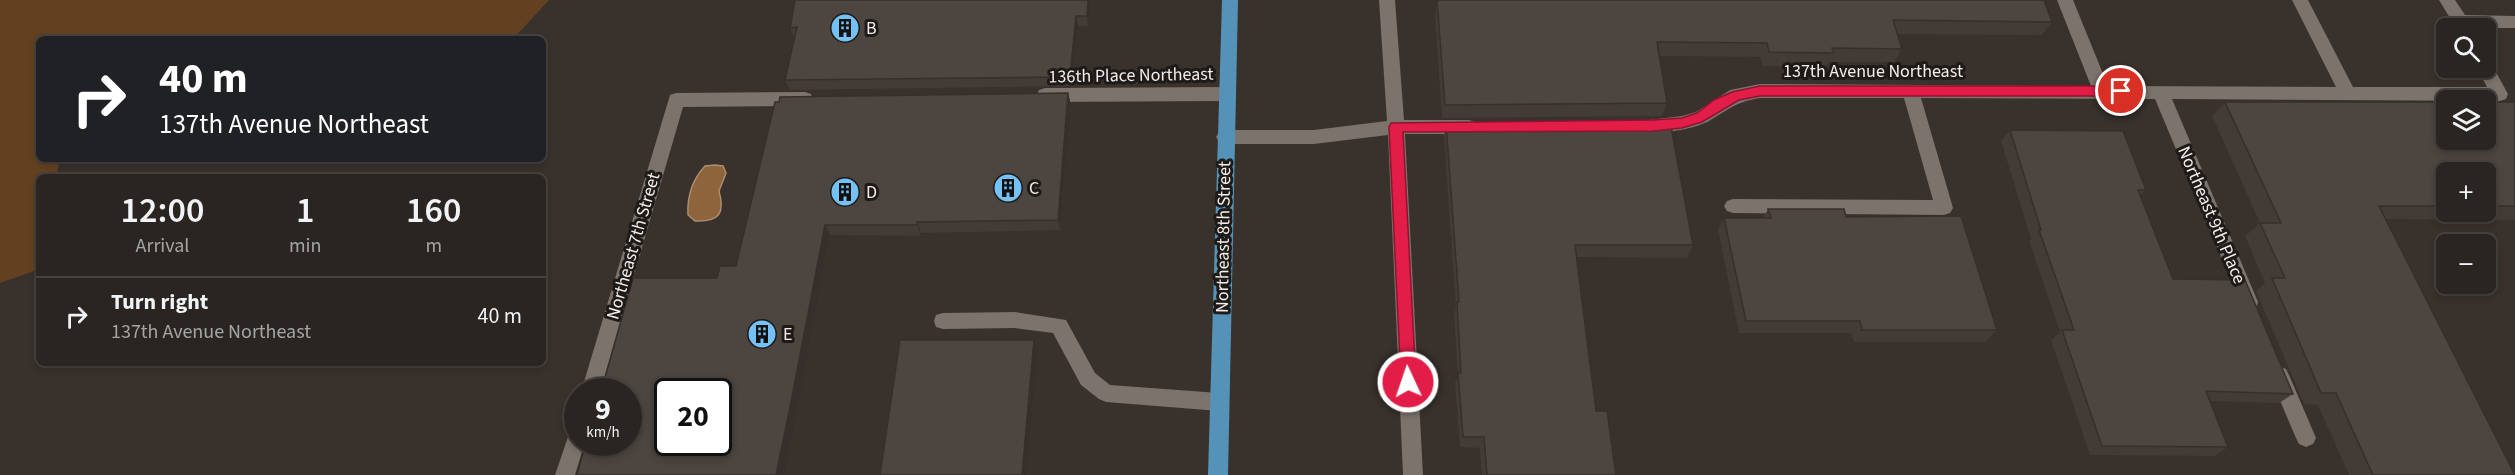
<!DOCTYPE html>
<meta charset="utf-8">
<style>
body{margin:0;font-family:"Source Sans 3",sans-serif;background:#36312e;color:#f1f3f6;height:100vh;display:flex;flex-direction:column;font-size:22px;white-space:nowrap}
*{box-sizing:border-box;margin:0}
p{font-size:20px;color:#a5a5a5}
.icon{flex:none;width:33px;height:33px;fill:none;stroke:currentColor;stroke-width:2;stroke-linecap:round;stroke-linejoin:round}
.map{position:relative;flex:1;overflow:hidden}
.drawer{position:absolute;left:36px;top:174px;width:510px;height:192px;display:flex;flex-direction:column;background:#2a2521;border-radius:9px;box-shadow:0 3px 9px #0003,0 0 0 2px #46423f}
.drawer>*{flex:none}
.banner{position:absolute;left:36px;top:36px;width:510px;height:126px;border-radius:9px;box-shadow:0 3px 9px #0003,0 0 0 2px #46423f;background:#202124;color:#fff;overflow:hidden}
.controls{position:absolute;left:2436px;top:18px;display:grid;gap:12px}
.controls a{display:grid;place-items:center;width:60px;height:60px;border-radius:9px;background:#2a2521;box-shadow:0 3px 9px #0003,0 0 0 2px #46423f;font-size:30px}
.speed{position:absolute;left:564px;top:378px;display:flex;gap:12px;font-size:30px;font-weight:700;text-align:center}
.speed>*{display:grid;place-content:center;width:78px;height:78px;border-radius:50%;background:#2a2521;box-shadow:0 3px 9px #0003,0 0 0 2px #46423f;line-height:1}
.speed small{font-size:15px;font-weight:400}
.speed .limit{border:3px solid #111;border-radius:9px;background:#fff;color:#111}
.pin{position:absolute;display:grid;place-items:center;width:51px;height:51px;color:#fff;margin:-26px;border:3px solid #fff;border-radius:50%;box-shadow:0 2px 6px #0007}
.me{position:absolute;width:66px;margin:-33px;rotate:357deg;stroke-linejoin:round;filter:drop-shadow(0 0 4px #0008)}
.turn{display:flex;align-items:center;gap:21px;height:126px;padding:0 24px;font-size:27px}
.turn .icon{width:78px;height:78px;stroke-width:2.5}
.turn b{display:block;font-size:42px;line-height:51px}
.eta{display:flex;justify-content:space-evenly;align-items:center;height:102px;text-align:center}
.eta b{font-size:36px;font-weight:600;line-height:42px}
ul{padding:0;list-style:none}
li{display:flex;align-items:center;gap:18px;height:78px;padding:0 24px;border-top:2px solid #46423f}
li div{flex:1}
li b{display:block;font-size:22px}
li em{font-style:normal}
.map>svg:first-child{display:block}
.green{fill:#634120}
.water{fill:#8e643c;stroke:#ac8d70;stroke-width:1.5}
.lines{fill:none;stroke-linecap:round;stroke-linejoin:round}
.minor{fill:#7b736c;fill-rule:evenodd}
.major{fill:#5493b7;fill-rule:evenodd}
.wall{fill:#423b36;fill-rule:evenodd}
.shaded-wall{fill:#36302c}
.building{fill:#4d453f;stroke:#36302c;stroke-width:1.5;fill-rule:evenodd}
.route{fill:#e11d48;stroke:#92132f;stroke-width:1.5}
.labels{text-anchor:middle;stroke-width:6;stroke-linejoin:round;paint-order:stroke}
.poi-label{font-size:18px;fill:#f2eeea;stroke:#1d1a17;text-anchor:start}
.street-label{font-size:18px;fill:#f2eeea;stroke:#1d1a17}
</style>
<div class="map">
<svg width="2515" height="475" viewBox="0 0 2515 475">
<rect width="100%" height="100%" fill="#38312c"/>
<path class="green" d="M0,0H549L513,39H39V159H60L56,177H39V249L34,271L0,283Z"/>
<path class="water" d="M715,165L723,166L726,173L719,191C725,213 720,222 695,221L688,215C687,196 692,180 705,166Z"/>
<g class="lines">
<path class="minor" d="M1379,0H1395L1404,120H1469L1475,122L1478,127L1475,132L1469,134H1405L1423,475H1403L1388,135L1314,144H1225L1219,142L1216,137L1219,132L1225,130H1314L1387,121Z
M2057,0H2073L2108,86L2336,87L2292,0H2308L2353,87H2487L2477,68H2486V62L2491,63L2508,94L2506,99L2500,101L2172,99L2258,302L2256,308L2249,310L2242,308L2240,302L2155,99L1921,98L1953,208L1950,213L1944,215L1733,213L1727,211L1724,206L1727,201L1733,199L1933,200L1904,98H1760C1736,102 1729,109 1709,121C1695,129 1656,136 1640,131L1637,126L1640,121L1682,116L1696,112L1730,90L1760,84L2091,86Z
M2439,0H2455L2465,15L2515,16V28H2456Z
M1226,87L1232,89L1234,94L1232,99L1226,101L1045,102L1039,100L1037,95L1039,90L1045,88Z
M805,92L811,94L813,99L811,104L805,106L683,107L600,392H581L670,95L676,93Z
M1015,312L1066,320L1095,373L1110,385L1219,393L1226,396L1229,402L1226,408L1219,411L1106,402L1099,399L1081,385L1053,333L1015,328L943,329L936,327L934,321L936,315L943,313Z
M2279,366L2286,369L2289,375L2316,438L2313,444L2306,447L2299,444L2296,438L2269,375L2272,369Z
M578,425V442H585L575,475H555L571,428Z"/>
<path class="major" d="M1222,0H1238L1228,475H1208Z"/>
</g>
<path class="wall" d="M795,0H1090L1088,26H1078L1072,86L790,90L785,80L794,38L790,28Z
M1437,0H2044L2052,22L2042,35L1897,34L1902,49L1894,62H1829L1826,66H1763L1760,57L1659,56L1667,103L1662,116L1442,118L1435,14Z
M1068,93L1071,105L1060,230L921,233V236L830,235L797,412L717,278L736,266Z
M2225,102H2515V220L2386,219L2515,475H2349L2318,405L2304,404L2256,291L2265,283L2245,236L2260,223L2212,116ZM2446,172H2486V212H2446Z
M1446,123L1693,245L1687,258L1576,257L1596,411L1616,475H1482L1480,448L1460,447L1455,383L1458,376L1454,314L1456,308L1444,136Z
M2010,130L2146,190L2140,196L2173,279L2293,394L2279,403L2210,401L2228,447L2215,456L2090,455L2051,340L2060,332L2029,241L2031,239L2001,141Z
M1768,209L1846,217L1997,330L1986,342H1854L1851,333H1739L1718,230L1724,218H1763Z"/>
<path class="shaded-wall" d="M1088,0H1090L1088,26L1087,16Z
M1076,16L1078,26L1072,86L1070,77Z
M1068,93L1071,105L1060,230L1058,220Z
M917,222L921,233V236L917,225Z
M825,225L830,235L797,412L784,475H776Z
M1034,340L1038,351L1026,475H1022Z"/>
<path class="building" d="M795,0H1088L1087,16H1076L1070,77L785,80L797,27L790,28Z
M1437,0H2044L2052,22L1893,20L1902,49L1832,48L1834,53L1769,52L1767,43L1657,42L1667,103L1445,105Z
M1068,93L1058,220L917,222V225H825L791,402L776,475H577L586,442H628V392H601L633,278H717L720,266H736L775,102H779L780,97ZM668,392H718V442H668Z
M2225,102H2446V140H2486V102H2515V206H2486V172H2446V206H2379L2515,475H2373L2336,393H2321L2272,278H2285L2260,223H2281Z
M1670,121L1693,245H1575L1596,411H1607L1616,475H1487L1484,437H1463L1458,372L1461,373L1457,302H1459L1446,123Z
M2010,130L2123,131L2146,190H2138L2173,279L2245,280L2293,394L2206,391L2228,447L2102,446L2062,330H2074L2039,230H2041Z
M1768,209H1844L1846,217L1961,216L1997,330H1862L1860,321H1746L1724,218H1771Z
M900,340H1034L1022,475H880Z"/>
<path class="route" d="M1760,86H2121L2128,91L2121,96H1760L1739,100L1702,122L1682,128L1653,131L1403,132L1416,382L1414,387L1408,389L1403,387L1401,382L1389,127L1391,123L1653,120L1682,118L1697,113L1714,100L1732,92Z"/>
<defs>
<g id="building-disc" transform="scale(1.5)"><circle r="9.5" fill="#73c1f5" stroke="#1d1a17"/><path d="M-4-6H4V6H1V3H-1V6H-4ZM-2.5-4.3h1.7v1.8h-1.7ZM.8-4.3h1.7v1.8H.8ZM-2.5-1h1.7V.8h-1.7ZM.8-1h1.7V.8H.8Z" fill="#111"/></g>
</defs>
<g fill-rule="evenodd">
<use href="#building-disc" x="845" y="28"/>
<use href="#building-disc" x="1008" y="188"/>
<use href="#building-disc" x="845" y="192"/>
<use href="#building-disc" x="762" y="334"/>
</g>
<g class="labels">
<g class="poi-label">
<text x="866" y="34">B</text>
<text x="1029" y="194">C</text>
<text x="866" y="198">D</text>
<text x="783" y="340">E</text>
</g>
<g class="street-label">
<text x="1873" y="77">137th Avenue Northeast</text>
<text transform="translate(1131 75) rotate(-1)" y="6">136th Place Northeast</text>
<text transform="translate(2212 215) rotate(67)" y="6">Northeast 9th Place</text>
<text transform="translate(1223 237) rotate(-89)" y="6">Northeast 8th Street</text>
<text transform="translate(633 246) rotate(-74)" y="6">Northeast 7th Street</text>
</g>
</g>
</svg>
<div class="controls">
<a><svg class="icon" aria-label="search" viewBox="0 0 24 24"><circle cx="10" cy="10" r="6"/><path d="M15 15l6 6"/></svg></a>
<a><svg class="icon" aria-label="layers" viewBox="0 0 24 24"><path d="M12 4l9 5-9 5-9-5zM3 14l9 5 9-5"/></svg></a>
<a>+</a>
<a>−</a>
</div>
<div class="speed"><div>9<small>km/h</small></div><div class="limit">20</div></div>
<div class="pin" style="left:2121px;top:91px;background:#d93025"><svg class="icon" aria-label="arrive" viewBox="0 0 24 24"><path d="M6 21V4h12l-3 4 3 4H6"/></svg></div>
<svg class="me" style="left:1408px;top:382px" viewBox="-20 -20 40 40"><circle r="17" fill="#e11d48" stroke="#fff" stroke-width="3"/><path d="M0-11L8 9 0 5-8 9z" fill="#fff"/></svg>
<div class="banner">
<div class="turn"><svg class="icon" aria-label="right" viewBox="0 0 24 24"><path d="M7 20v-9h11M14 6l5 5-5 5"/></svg><div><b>40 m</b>137th Avenue Northeast</div></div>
</div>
<section class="drawer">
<div class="eta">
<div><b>12:00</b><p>Arrival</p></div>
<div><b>1</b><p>min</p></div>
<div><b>160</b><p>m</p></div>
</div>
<ul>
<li><svg class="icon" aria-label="right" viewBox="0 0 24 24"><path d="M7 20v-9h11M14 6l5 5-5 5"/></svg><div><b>Turn right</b><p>137th Avenue Northeast</p></div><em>40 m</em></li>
</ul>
</section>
</div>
